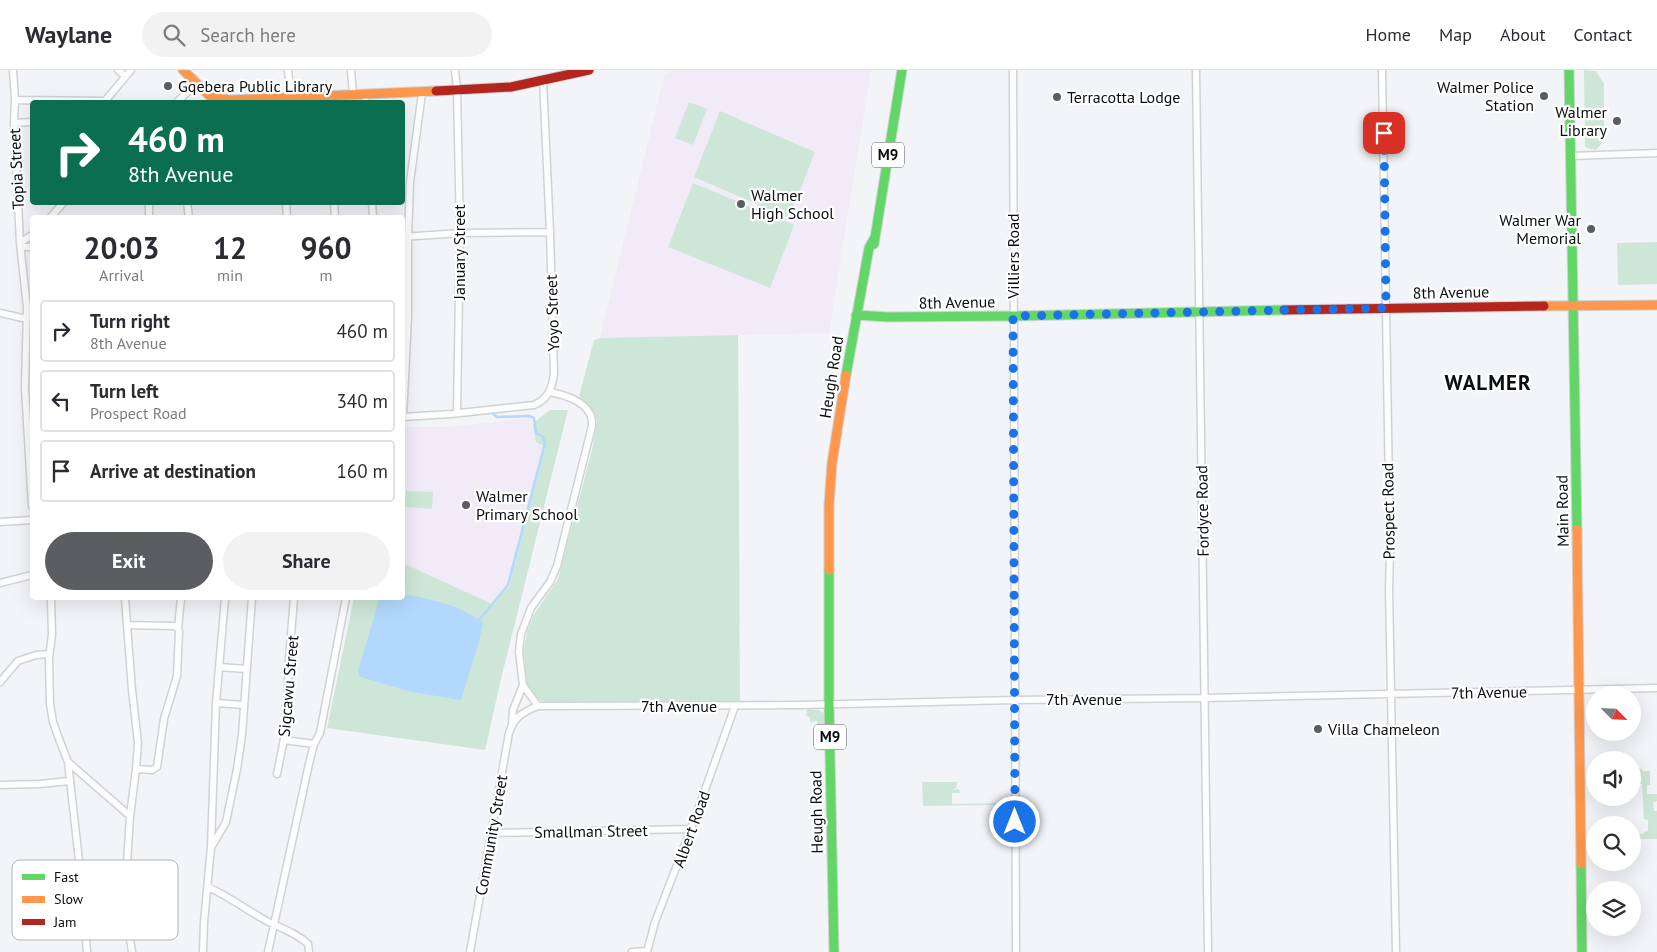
<!DOCTYPE html>
<style>
body{margin:0;font-family:"PT Sans",sans-serif;background:#f2f2f3;color:#2b2b33;height:100vh;display:flex;flex-direction:column;font-size:19px;white-space:nowrap}
*{box-sizing:border-box;margin:0}
p{font-size:16px;color:#7c7c81}
.icon{flex:none;width:28px;height:28px;fill:none;stroke:currentColor;stroke-width:2;stroke-linecap:round;stroke-linejoin:round}
.map{position:relative;flex:1;overflow:hidden}
.drawer{position:absolute;left:30px;top:145px;width:375px;height:385px;display:flex;flex-direction:column;background:#fff;border-radius:5px;box-shadow:0 5px 20px #0002}
.drawer>*{flex:none}
.top-card{position:absolute;left:30px;top:30px;width:375px;height:105px;border-radius:5px;box-shadow:0 5px 20px #0002;background:#0b6e4f;color:#fff;overflow:hidden}
.needle{width:32px;rotate:114deg}
.tools{position:absolute;left:1586px;top:616px;display:grid;gap:10px}
.tools a{display:grid;place-items:center;width:55px;height:55px;border-radius:50%;background:#fff;box-shadow:0 5px 20px #0002;font-size:25px}
.pin{position:absolute;display:grid;place-items:center;width:42px;height:42px;color:#fff;margin:-21px;border-radius:10px;box-shadow:0 2px 8px #0006}
.me{position:absolute;width:55px;margin:-28px;rotate:0deg;stroke-linejoin:round;filter:drop-shadow(0 0 4px #0008)}
.turn{display:flex;align-items:center;gap:18px;height:105px;padding:0 15px;font-size:22px}
.turn .icon{width:65px;height:65px;stroke-width:2.5}
.turn b{display:block;font-size:35px;line-height:42px}
.eta{display:flex;justify-content:space-evenly;align-items:center;height:85px;text-align:center}
.eta b{font-size:30px;font-weight:700;line-height:35px}
.cta{display:flex;gap:10px;margin-top:auto;padding:10px 15px}
.cta a{flex:1;height:58px;border-radius:30px;background:#5b5d60;color:#fff;font-size:20px;font-weight:700;line-height:58px;text-align:center}
.cta a+a{background:#f2f2f3;color:#2b2b33}
ul{padding:0;list-style:none}
li{display:flex;align-items:center;gap:15px;height:62px;margin:0 10px 8px;padding:0 5px;border:2px solid #e1e1e2;border-radius:5px}
li div{flex:1}
li b{display:block;font-size:19px}
li em{font-style:normal}
header{display:flex;align-items:center;gap:30px;box-sizing:border-box;height:70px;padding:0 25px;background:#fff;border-bottom:1px solid #e1e1e2}
header strong{font-size:24px}
nav{display:flex;gap:28px;margin-inline-start:auto;font-size:18px}
.search{width:350px;height:45px;background:#f2f2f3;display:flex;align-items:center;gap:12px;box-sizing:border-box;padding:0 18px;border-radius:28px;color:#7c7c81;font-size:19px}
.map>svg:first-child{display:block}
.education{fill:#f1ebf7}
.green{fill:#cee6d8}
.water{fill:#b2d9fd}
.lines{fill:none;stroke-linecap:round;stroke-linejoin:round}
.stream{stroke:#b2d9fd;stroke-width:2.5}
.street-casing{stroke:#d0d2d4;stroke-width:9}
.fast-casing{stroke:#d0d2d4;stroke-width:11}
.slow-casing{stroke:#d0d2d4;stroke-width:11}
.jam-casing{stroke:#d0d2d4;stroke-width:11}
.street{stroke:#fdfdfe;stroke-width:6}
.fast{stroke:#63d668;stroke-width:9}
.slow{stroke:#ff974d;stroke-width:9}
.jam{stroke:#b3261e;stroke-width:9}
.route{stroke:#1a73e8;stroke-width:9;stroke-dasharray:0 16.2}
.poi-dot{fill:#5b5d60;stroke:#fff;stroke-width:2}
.labels{text-anchor:middle;stroke-width:4.5;stroke-linejoin:round;paint-order:stroke}
.shield{fill:#fff;stroke:#545556;stroke-width:1}
.shield-label{font-size:15px;font-weight:bold;fill:#0a0c0e}
.poi-label{font-size:16px;fill:#0a0c0e;stroke:#fff;text-anchor:start}
.street-label{font-size:16px;fill:#0a0c0e;stroke:#fff}
.district-label{font-size:21px;font-weight:bold;letter-spacing:1px;fill:#0a0c0e;stroke:#fff}
.key{fill:#fff;stroke:#b6b6b7;stroke-width:1}
.key-label{font-size:14px;fill:#0a0c0e}
</style>
<header>
<strong>Waylane</strong>
<div class="search"><svg class="icon" aria-label="search" viewBox="0 0 24 24"><circle cx="10" cy="10" r="6"/><path d="M15 15l6 6"/></svg>Search here</div>
<nav><a>Home</a><a>Map</a><a>About</a><a>Contact</a></nav>
</header>
<div class="map">
<svg width="1657" height="882" viewBox="0 0 1657 882">
<rect width="100%" height="100%" fill="#f2f4f7"/>
<path class="education" d="M673,0H871L829,263L600,268L664,6Z
M531,348L536,372L545,377L509,517L492,534L403,493V357H451Z"/>
<path class="green" d="M1584,0L1596,1L1604,14V61L1602,73L1596,80L1587,78L1585,76Z
M689,32L707,39L693,75L675,68Z
M720,41L815,82L789,148L694,107Z
M693,113L794,155L770,218L668,177Z
M1657,172V214L1618,215L1617,173Z
M738,265L740,632L596,635L547,633L536,629L529,621L525,605L524,580L527,562L533,546L558,509L592,380L597,351L591,338L579,326L594,270L600,268Z
M550,340H568L501,609L485,680L327,658L354,528H402L403,493L492,534L509,517L545,377L536,372L533,353Z
M406,421L433,422L432,439L405,437Z
M807,639L819,640L825,644L827,660C822,665 822,673 827,679L826,682L820,680L818,676V667L821,666L822,661H817V651L810,652V647L806,646Z
M1633,697L1641,699L1642,697V701H1650V715H1647V724H1657V731L1653,733L1654,741H1657V769H1635L1634,764H1644V762L1648,761V750L1644,749L1642,714H1633Z
M922,712H957L956,718L953,720L959,719L960,723H952V734L998,733V735L923,736Z"/>
<path class="water" d="M403,524C430,529 461,535 483,553L479,572L461,630L412,622L360,607L358,601L379,530L384,528H402Z"/>
<g class="lines">
<path class="stream" d="M479,550L508,515L545,373L543,367L536,363L534,348L529,346L497,347L492,343"/>
<g class="street-casing">
<path id="street" d="M13,0L15,30L14,53L20,173L27,237L25,318L32,436
M118,0L125,6
M288,0L291,27
M351,0L353,25
M455,0L457,20L460,163L457,343
M1013,0L1016,882
M1196,0L1208,882
M1382,0L1390,479L1389,520L1396,882
M365,25L366,32
M15,30L105,31
M106,32L105,31L131,0
M177,32L196,14
M14,53L32,52
M1570,86L1657,83
M187,132L189,148
M286,132L287,148
M334,132L335,148
M372,132L373,148
M50,148L64,132
M149,148V132
M402,167L460,163L550,162
M20,173L32,165
M21,177H32
M0,243L27,249
M402,347L451,344L534,335C548,329 552,319 554,304L550,162L543,10
M403,347L408,246V167L410,112L422,23
M0,452L32,450
M0,513L32,505
M51,528L52,564L49,589L50,634L53,652L59,669L68,692L130,746
M125,528L132,620L138,673L136,699L130,746L126,809L129,862L132,882
M127,555L174,556L178,558L179,561L177,606L164,649L157,697L152,700L136,699
M178,558L181,528
M219,597L246,599
M0,612L18,591L36,585L49,584
M216,633L244,635
M538,636L523,615L519,582L521,564L531,538L550,512L557,496L592,356C592,353 592,347 590,344C583,330 564,325 550,322
M512,654L513,640L523,615
M284,670L314,674
M68,692L81,809L87,882
M277,704L287,654L288,602L294,528
M0,715L40,714L69,711
M491,763L691,759
M212,776L226,752L237,699L242,665L252,528
M208,817C228,826 244,838 263,849C277,857 296,862 308,874L309,882
M203,882L204,852L211,777L216,633L225,528
M268,882L309,694L314,674L320,663L346,528
M470,882L509,663C514,647 523,642 538,636L800,635L1015,630L1205,628L1657,618
M632,882L647,881
M647,882L655,852L691,759L735,636"/>
</g>
<g class="fast-casing">
<path id="fast" d="M1569,0L1577,460
M874,174L902,0
M856,245L888,247L1013,246L1284,240
M846,305L869,178L874,169
M829,500V635L834,882
M1581,794L1582,882"/>
</g>
<g class="slow-casing">
<path id="slow" d="M183,0L211,27L230,30L436,21
M1544,236L1657,235
M1577,460L1581,794
M829,500V435L832,393L846,305"/>
</g>
<g class="jam-casing">
<path id="jam" d="M436,21L511,17L589,0
M1284,240L1544,236"/>
</g>
<use href="#street" class="street"/>
<use href="#fast" class="fast"/>
<use href="#slow" class="slow"/>
<use href="#jam" class="jam"/>
</g>
<g class="lines">
<path class="route" d="M1015,752L1013,246L1386,238L1384,63"/>
</g>
<g class="poi-dot">
<circle cx="168" cy="16" r="5"/>
<circle cx="1544" cy="26" r="5"/>
<circle cx="1057" cy="27" r="5"/>
<circle cx="1617" cy="51" r="5"/>
<circle cx="741" cy="134" r="5"/>
<circle cx="1591" cy="159" r="5"/>
<circle cx="466" cy="435" r="5"/>
<circle cx="1318" cy="659" r="5"/>
</g>
<g class="labels">
<g class="shield">
<rect x="872" y="72.5" width="32" height="25" rx="4"/>
<rect x="814" y="654.5" width="32" height="25" rx="4"/>
</g>
<g class="shield-label">
<text x="888" y="90">M9</text>
<text x="830" y="672">M9</text>
</g>
<g class="poi-label">
<text x="178" y="22">Gqebera Public Library</text>
<text x="1534" y="23" text-anchor="end">Walmer Police<tspan x="1534" dy="18">Station</tspan></text>
<text x="1067" y="33">Terracotta Lodge</text>
<text x="1607" y="48" text-anchor="end">Walmer<tspan x="1607" dy="18">Library</tspan></text>
<text x="751" y="131">Walmer<tspan x="751" dy="18">High School</tspan></text>
<text x="1581" y="156" text-anchor="end">Walmer War<tspan x="1581" dy="18">Memorial</tspan></text>
<text x="476" y="432">Walmer<tspan x="476" dy="18">Primary School</tspan></text>
<text x="1328" y="665">Villa Chameleon</text>
</g>
<g class="street-label">
<text transform="translate(16 99) rotate(-93)" y="6">Topia Street</text>
<text transform="translate(459 182) rotate(-90)" y="6">January Street</text>
<text transform="translate(1013 186) rotate(-90)" y="6">Villiers Road</text>
<text transform="translate(1451 222) rotate(-1)" y="6">8th Avenue</text>
<text transform="translate(957 232) rotate(-1)" y="6">8th Avenue</text>
<text transform="translate(552 243) rotate(-92)" y="6">Yoyo Street</text>
<text transform="translate(831 307) rotate(-81)" y="6">Heugh Road</text>
<text transform="translate(1202 441) rotate(-91)" y="6">Fordyce Road</text>
<text transform="translate(1388 441) rotate(-91)" y="6">Prospect Road</text>
<text transform="translate(1562 441) rotate(-91)" y="6">Main Road</text>
<text transform="translate(288 616) rotate(-85)" y="6">Sigcawu Street</text>
<text transform="translate(1489 622) rotate(-1)" y="6">7th Avenue</text>
<text x="1084" y="635">7th Avenue</text>
<text x="679" y="642">7th Avenue</text>
<text transform="translate(816 742) rotate(-91)" y="6">Heugh Road</text>
<text transform="translate(691 759) rotate(-70)" y="6">Albert Road</text>
<text transform="translate(591 761) rotate(-1)" y="6">Smallman Street</text>
<text transform="translate(491 765) rotate(-80)" y="6">Community Street</text>
</g>
<g class="district-label">
<text x="1488" y="320">WALMER</text>
</g>
</g>
<rect x="12" y="790" width="166" height="80" rx="8" class="key"/>
<rect x="22" y="804" width="23" height="6" fill="#63d668"/>
<rect x="22" y="826" width="23" height="7" fill="#ff974d"/>
<rect x="22" y="849" width="23" height="6" fill="#b3261e"/>
<g class="key-label">
<text x="54" y="812">Fast</text>
<text x="54" y="834">Slow</text>
<text x="54" y="857">Jam</text>
</g>
</svg>
<div class="tools">
<a><svg class="needle" viewBox="-14 -14 28 28"><path d="M0-13l5 13h-10z" fill="#e53935"/><path d="M0 13l5-13h-10z" fill="#7c7c81"/></svg></a>
<a><svg class="icon" aria-label="sound" viewBox="0 0 24 24"><path d="M4 9h4l5-4v14l-5-4H4zM17 9q2 3 0 6"/></svg></a>
<a><svg class="icon" aria-label="search" viewBox="0 0 24 24"><circle cx="10" cy="10" r="6"/><path d="M15 15l6 6"/></svg></a>
<a><svg class="icon" aria-label="layers" viewBox="0 0 24 24"><path d="M12 4l9 5-9 5-9-5zM3 14l9 5 9-5"/></svg></a>
</div>
<div class="pin" style="left:1384px;top:63px;background:#d93025"><svg class="icon" aria-label="arrive" viewBox="0 0 24 24"><path d="M6 21V4h12l-3 4 3 4H6"/></svg></div>
<svg class="me" style="left:1015px;top:752px" viewBox="-20 -20 40 40"><circle r="17" fill="#1a73e8" stroke="#fff" stroke-width="3"/><path d="M0-11L8 9 0 5-8 9z" fill="#fff"/></svg>
<div class="top-card">
<div class="turn"><svg class="icon" aria-label="right" viewBox="0 0 24 24"><path d="M7 20v-9h11M14 6l5 5-5 5"/></svg><div><b>460 m</b>8th Avenue</div></div>
</div>
<section class="drawer">
<div class="eta">
<div><b>20:03</b><p>Arrival</p></div>
<div><b>12</b><p>min</p></div>
<div><b>960</b><p>m</p></div>
</div>
<ul>
<li><svg class="icon" aria-label="right" viewBox="0 0 24 24"><path d="M7 20v-9h11M14 6l5 5-5 5"/></svg><div><b>Turn right</b><p>8th Avenue</p></div><em>460 m</em></li>
<li><svg class="icon" aria-label="left" viewBox="0 0 24 24"><path d="M17 20v-9H6M10 6l-5 5 5 5"/></svg><div><b>Turn left</b><p>Prospect Road</p></div><em>340 m</em></li>
<li><svg class="icon" aria-label="arrive" viewBox="0 0 24 24"><path d="M6 21V4h12l-3 4 3 4H6"/></svg><div><b>Arrive at destination</b></div><em>160 m</em></li>
</ul>
<div class="cta"><a>Exit</a><a>Share</a></div>
</section>
</div>
